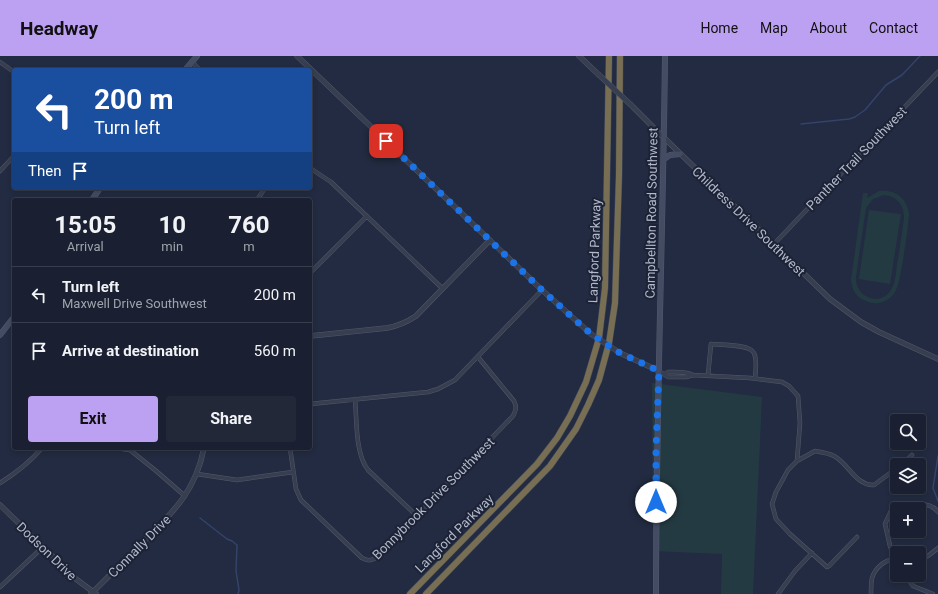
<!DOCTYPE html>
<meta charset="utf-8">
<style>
body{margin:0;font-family:Roboto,sans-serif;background:#232839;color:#f1f3f6;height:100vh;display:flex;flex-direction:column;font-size:15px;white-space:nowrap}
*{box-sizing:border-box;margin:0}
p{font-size:13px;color:#9fa3ab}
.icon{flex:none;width:22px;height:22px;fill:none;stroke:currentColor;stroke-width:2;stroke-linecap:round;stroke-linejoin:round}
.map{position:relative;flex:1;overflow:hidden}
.panel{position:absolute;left:12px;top:142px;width:300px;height:252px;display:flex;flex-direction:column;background:#1a2031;border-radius:4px;box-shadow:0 2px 6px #0003,0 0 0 1px #383e4d}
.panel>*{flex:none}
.banner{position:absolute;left:12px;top:12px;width:300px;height:122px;border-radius:4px;box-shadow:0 2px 6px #0003,0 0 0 1px #383e4d;background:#1a4fa0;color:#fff;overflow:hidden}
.fabs{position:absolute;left:890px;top:358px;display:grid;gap:8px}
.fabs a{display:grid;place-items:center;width:36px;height:36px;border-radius:4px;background:#1a2031;box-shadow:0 2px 6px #0003,0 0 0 1px #383e4d;font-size:20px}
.pin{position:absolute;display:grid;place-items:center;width:34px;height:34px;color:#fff;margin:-17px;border-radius:8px;box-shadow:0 2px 6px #0006}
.me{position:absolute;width:44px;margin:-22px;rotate:0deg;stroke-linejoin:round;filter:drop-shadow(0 0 3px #0008)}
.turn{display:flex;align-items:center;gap:14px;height:84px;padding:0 16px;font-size:18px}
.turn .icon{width:52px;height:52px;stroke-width:2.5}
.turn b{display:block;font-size:28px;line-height:34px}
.then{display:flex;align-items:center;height:38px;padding:0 16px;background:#0003;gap:8px;font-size:15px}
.eta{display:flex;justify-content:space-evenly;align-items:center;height:68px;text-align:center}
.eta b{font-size:24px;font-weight:700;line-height:28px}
.action{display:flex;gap:8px;margin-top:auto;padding:8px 16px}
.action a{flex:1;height:46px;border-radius:4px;background:#bca0f2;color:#111;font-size:16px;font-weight:700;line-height:46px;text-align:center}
.action a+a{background:#232839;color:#f1f3f6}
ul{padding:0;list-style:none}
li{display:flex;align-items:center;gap:12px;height:56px;padding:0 16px;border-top:1px solid #383e4d}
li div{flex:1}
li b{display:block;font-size:15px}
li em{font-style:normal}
header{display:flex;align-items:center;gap:24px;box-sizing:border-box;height:56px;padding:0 20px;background:#bca0f2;color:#111}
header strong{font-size:19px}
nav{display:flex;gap:22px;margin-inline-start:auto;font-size:14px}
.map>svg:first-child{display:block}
.green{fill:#243a42;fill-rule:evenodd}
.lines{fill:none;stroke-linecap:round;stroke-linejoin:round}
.stream{stroke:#344369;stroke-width:1.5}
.minor-casing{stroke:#52596b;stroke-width:4.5}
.tertiary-casing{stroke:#52596b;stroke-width:5.5}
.secondary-casing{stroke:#52596b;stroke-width:6}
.motorway-casing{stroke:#3f4658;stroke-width:7}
.minor{stroke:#373e50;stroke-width:3.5}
.tertiary{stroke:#373e50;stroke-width:4.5}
.secondary{stroke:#444c64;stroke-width:5}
.motorway{stroke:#776e53;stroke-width:6}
.tertiary-bridge-casing{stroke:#52596b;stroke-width:5.5;stroke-linecap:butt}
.tertiary-bridge{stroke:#373e50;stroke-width:4.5}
.route{stroke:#1a73e8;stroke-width:7;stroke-dasharray:0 12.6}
.labels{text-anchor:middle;stroke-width:4;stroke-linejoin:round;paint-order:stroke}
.street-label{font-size:13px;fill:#b3b9cb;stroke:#1c2336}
</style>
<header>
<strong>Headway</strong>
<nav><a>Home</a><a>Map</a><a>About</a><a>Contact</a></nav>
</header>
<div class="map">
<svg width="938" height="538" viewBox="0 0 938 538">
<rect width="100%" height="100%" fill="#222b41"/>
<path class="green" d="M879,135C895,133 907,142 909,158C908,171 901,227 895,236C889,246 876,250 866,245C856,242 852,233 851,224L863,137H868L867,142ZM884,139C897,140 904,149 904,162C902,177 900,192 897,208C896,215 896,225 892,232C882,252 854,242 856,220L866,152L873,143Z
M869,154L901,158L890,228L859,223Z
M652,327L762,341L753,538H721L722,498L653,495Z"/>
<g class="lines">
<path class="stream" d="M801,68L849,63L855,61L865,54L886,29L902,19L920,0
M938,400L933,432L938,445
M200,462L227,483L232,485L237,489L236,515L239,534L238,538"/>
<g class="minor-casing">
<path id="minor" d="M0,6L14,16
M192,6L200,14
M310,112L331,126L443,233
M0,115L14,100
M257,144L265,132
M774,188L938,16
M310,217L367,160
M659,315L668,321H686L693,319
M665,318L668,316C676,316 685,315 693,319L750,322L782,326L789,330L798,340L800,367L797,405
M708,319L711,288C720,289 750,288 754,297C757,304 756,314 755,322
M355,343C357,365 355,397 368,414L417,460
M310,348L428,336L438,333L455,324L542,234
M116,392L130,394L155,414L185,440
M290,392L296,433L301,444L362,502C368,505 370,505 376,502L513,360C516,354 517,351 514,345L478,301
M902,409L912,399
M197,418L237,424L293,416
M0,427C16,417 30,406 42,392
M897,453L891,455L885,468L890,490L896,504H897
M897,453C909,448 929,444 938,456
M857,481L829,510L827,511L790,478L776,463L772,448L776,436L788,414L797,405L815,395C821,396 828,397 834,400C848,407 856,430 874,429L897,412
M919,504L928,500L938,492
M905,519L913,530L933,538
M0,531L43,491
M778,538L795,515L812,497
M871,538C871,533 871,527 872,522C875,512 886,502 896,504"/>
</g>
<g class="tertiary-casing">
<path id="tertiary" d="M297,0L542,234L591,278
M579,0L598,18
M631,49L657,75L830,243L861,266L879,276L938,303
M310,280L387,272C398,270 407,266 416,260L490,184
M620,297L659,315
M0,449L76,523L96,538
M91,538C107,522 123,506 139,490C170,459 195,438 204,392"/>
</g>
<g class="secondary-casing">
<path id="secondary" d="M185,14L197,0
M664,103L670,99L680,98
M92,144L100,132
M0,279L14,261
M656,538C656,359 663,179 665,0"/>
</g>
<g class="motorway-casing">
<path id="motorway" d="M410,538L537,408L557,382L570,360L586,326L599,282L605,232L609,0
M426,538L550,410L576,373L588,349L599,324L609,287L615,247L619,119L620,0"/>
</g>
<use href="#minor" class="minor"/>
<use href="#tertiary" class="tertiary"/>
<use href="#secondary" class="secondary"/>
<use href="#motorway" class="motorway"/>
<g class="tertiary-bridge-casing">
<path id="tertiary-bridge" d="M598,18L631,49
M591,278L620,297"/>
</g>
<use href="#tertiary-bridge" class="tertiary-bridge"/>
</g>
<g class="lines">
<path class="route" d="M386,85L542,234L591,278L620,297L659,315L656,394V446"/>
</g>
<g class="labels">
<g class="street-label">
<text transform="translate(856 102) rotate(-46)" y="5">Panther Trail Southwest</text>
<text transform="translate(651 157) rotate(-89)" y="5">Campbellton Road Southwest</text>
<text transform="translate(749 165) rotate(44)" y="5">Childress Drive Southwest</text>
<text transform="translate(594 195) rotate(-88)" y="5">Langford Parkway</text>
<text transform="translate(433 442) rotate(-45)" y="5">Bonnybrook Drive Southwest</text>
<text transform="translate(454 477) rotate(-45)" y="5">Langford Parkway</text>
<text transform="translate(139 490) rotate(-45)" y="5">Connally Drive</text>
<text transform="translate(47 495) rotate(44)" y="5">Dodson Drive</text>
</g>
</g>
</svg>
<div class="fabs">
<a><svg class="icon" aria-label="search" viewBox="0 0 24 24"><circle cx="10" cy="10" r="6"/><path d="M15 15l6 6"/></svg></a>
<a><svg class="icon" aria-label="layers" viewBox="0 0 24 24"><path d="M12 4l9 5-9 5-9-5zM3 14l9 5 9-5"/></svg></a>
<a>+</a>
<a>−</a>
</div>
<div class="pin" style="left:386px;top:85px;background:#d93025"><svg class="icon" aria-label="arrive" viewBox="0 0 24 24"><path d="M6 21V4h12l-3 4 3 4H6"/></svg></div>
<svg class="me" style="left:656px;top:446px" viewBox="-20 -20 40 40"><circle r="19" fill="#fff"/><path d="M0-13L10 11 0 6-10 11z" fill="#1a73e8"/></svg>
<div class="banner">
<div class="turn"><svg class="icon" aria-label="left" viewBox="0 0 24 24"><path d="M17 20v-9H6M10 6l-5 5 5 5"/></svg><div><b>200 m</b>Turn left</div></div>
<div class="then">Then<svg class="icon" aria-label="arrive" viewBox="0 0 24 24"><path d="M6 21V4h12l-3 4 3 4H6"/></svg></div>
</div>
<section class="panel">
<div class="eta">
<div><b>15:05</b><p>Arrival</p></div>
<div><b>10</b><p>min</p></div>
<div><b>760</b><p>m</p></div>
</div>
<ul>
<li><svg class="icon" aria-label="left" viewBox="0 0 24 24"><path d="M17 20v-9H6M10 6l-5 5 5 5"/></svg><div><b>Turn left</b><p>Maxwell Drive Southwest</p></div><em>200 m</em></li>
<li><svg class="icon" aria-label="arrive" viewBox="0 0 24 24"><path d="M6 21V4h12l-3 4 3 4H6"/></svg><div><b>Arrive at destination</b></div><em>560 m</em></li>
</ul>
<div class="action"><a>Exit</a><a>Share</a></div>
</section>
</div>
